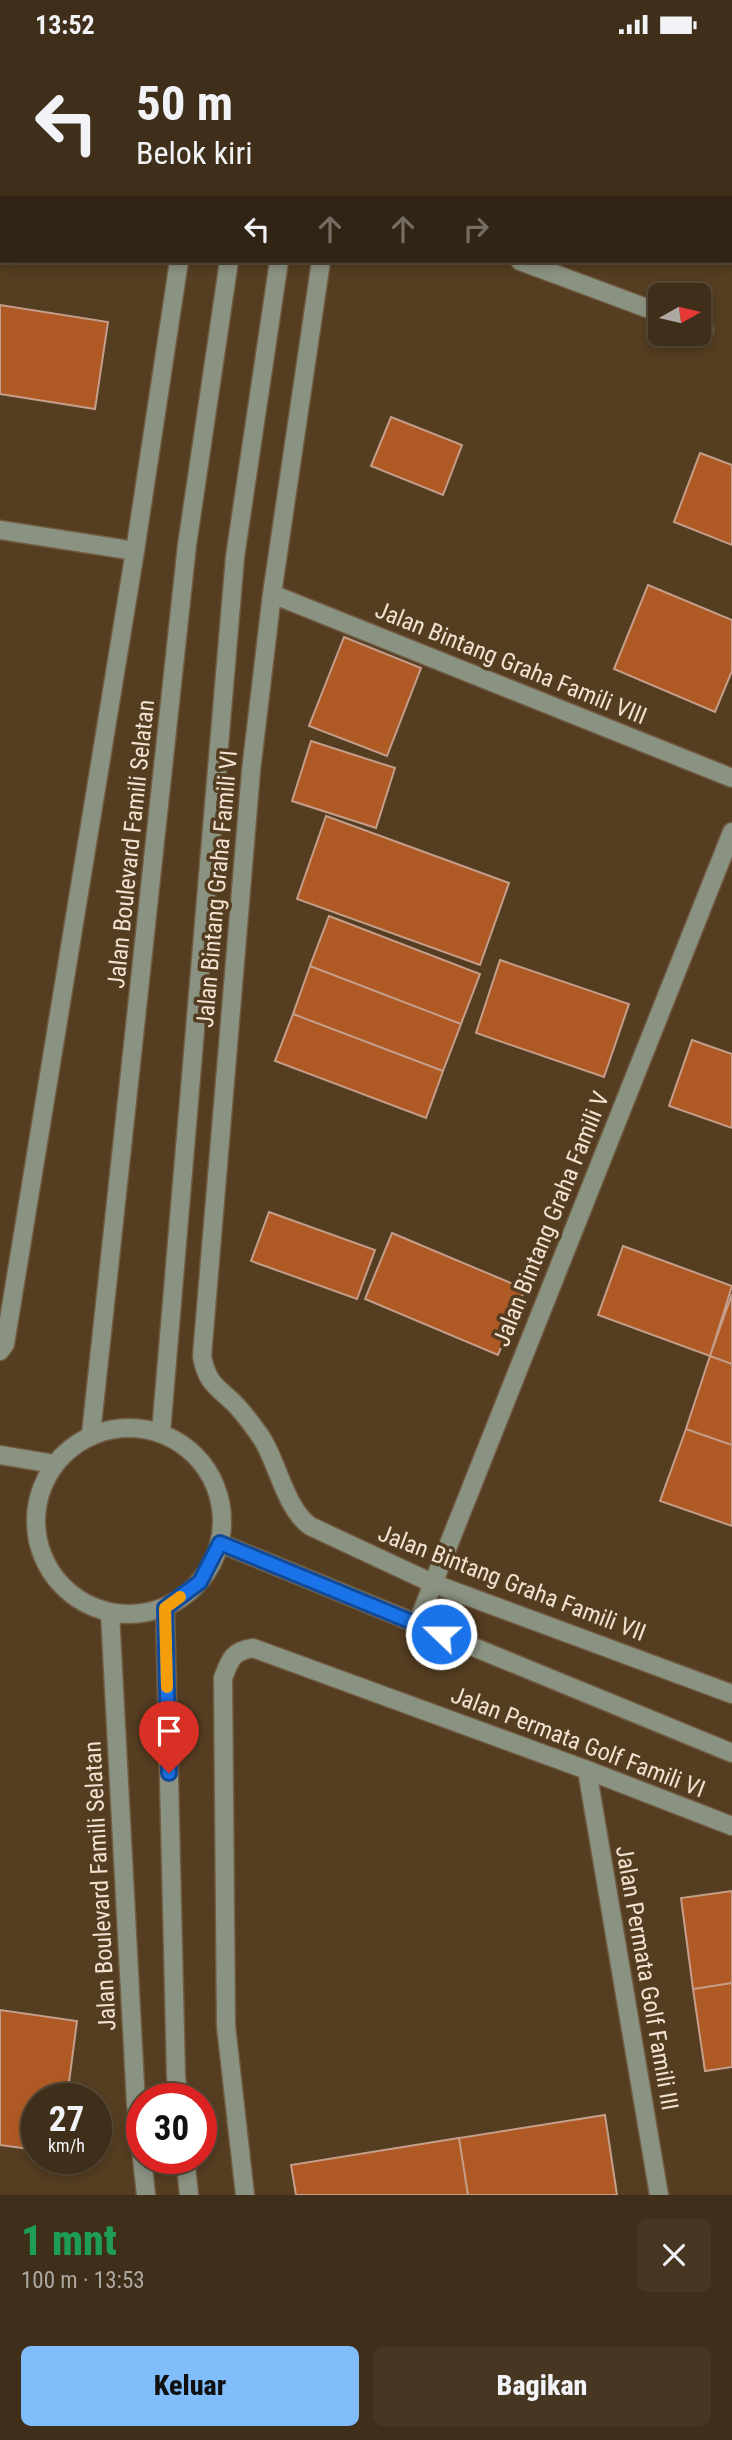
<!DOCTYPE html>
<html lang="id">
<meta charset="utf-8">
<style>
body{margin:0;font-family:"Roboto Condensed",sans-serif;background:#463622;color:#f1f3f6;height:100vh;display:flex;flex-direction:column;font-size:26px;white-space:nowrap}
*{box-sizing:border-box;margin:0}
p{font-size:23px;color:#ada8a2}
.icon{flex:none;width:38px;height:38px;fill:none;stroke:currentColor;stroke-width:2;stroke-linecap:round;stroke-linejoin:round}
.map{position:relative;height:2146px;overflow:hidden}
.panel{display:flex;flex-direction:column;background:#3f2e19;flex:1}
.panel>*{flex:none}
.guide{position:absolute;left:0px;top:0px;width:733px;height:214px;box-shadow:0 4px 10px #0003,0 0 0 2px #584a38;background:#3f2e19;color:#f1f3f6;overflow:hidden}
.needle{width:46px;rotate:82deg}
.controls{position:absolute;left:648px;top:234px;display:grid;gap:14px}
.controls a{display:grid;place-items:center;width:63px;height:63px;border-radius:10px;background:#3f2e19;box-shadow:0 4px 10px #0003,0 0 0 2px #584a38;font-size:35px}
.speed{position:absolute;left:21px;top:2034px;display:flex;gap:14px;font-size:35px;font-weight:700;text-align:center}
.speed>*{display:grid;place-content:center;width:91px;height:91px;border-radius:50%;background:#3f2e19;box-shadow:0 4px 10px #0003,0 0 0 2px #584a38;line-height:1}
.speed small{font-size:18px;font-weight:400}
.speed .limit{border:10px solid #d22;background:#fff;color:#111}
.pin{position:absolute;display:grid;place-items:center;width:60px;height:60px;color:#fff;margin:-72px -30px;border-radius:50% 50% 50% 0;rotate:-45deg;box-shadow:0 0 7px #0007}
.pin .icon{rotate:45deg}
.me{position:absolute;width:77px;margin:-38px;rotate:292deg;stroke-linejoin:round;filter:drop-shadow(0 0 5px #0008)}
.turn{display:flex;align-items:center;gap:24px;height:147px;padding:0 21px;font-size:32px}
.turn .icon{width:91px;height:91px;stroke-width:2.5}
.turn b{display:block;font-size:49px;line-height:60px}
.lanes{display:flex;align-items:center;height:66px;padding:0 21px;background:#0003;justify-content:center;gap:35px;direction:ltr}
.lanes .off{opacity:.35}
.round{display:grid;place-items:center;flex:none;width:74px;height:74px;border-radius:10px;background:#463622}
.headline{display:flex;align-items:center;justify-content:space-between;height:119px;padding:0 21px}
h1{font-size:42px;font-weight:800;line-height:52px;color:#1e9e55}
.primary-button{display:flex;gap:14px;margin-top:auto;padding:14px 21px}
.primary-button a{flex:1;height:80px;border-radius:10px;background:#80bdfa;color:#111;font-size:28px;font-weight:800;line-height:80px;text-align:center}
.primary-button a+a{background:#463622;color:#f1f3f6}
.status{display:flex;justify-content:space-between;align-items:center;height:49px;padding:0 35px;background:#3f2e19;direction:ltr}
.status svg{height:19px;fill:currentColor}
.map>svg:first-child{display:block}
.building{fill:#af5a24;stroke:#c49e8b;stroke-width:2}
.lines{fill:none;stroke-linecap:round;stroke-linejoin:round}
.minor-casing{stroke:#705b41;stroke-width:21}
.minor{stroke:#8a9282;stroke-width:18}
.route-casing{stroke:#114b97;stroke-width:18}
.route{stroke:#1a73e8;stroke-width:12}
.slow{stroke:#f59e0b;stroke-width:12}
.labels{text-anchor:middle;stroke-width:7;stroke-linejoin:round;paint-order:stroke}
.street-label{font-size:24px;fill:#f1e2d2;stroke:#543d21}
</style>
<div class="status"><b>13:52</b><svg viewBox="0 0 49 12"><path d="M0 12V9h3v3zM5 12V6h3v6zM10 12V3h3v9zM15 12V0h3v12zM26 1h20v11H26zM47 4h2v5h-2z"/></svg></div>
<div class="map">
<svg width="732" height="2146" viewBox="0 0 732 2146">
<rect width="100%" height="100%" fill="#543d21"/>
<path class="building" d="M0,52H2V151H0Z
M0,256L108,273L95,360L0,345Z
M391,368L462,396L443,446L371,417Z
M700,404L732,416V496L674,473Z
M648,536L732,571V622L715,663L614,620Z
M344,588L421,619L387,707L309,677Z
M311,692L395,719L376,779L292,752Z
M326,767L509,834L480,916L297,850Z
M329,867L480,925L461,975L310,917Z
M500,911L629,955L604,1028L476,984Z
M310,917L461,975L443,1022L293,965Z
M293,965L443,1022L426,1069L275,1012Z
M692,991L732,1005V1079L669,1057Z
M269,1163L375,1201L357,1250L251,1212Z
M392,1184L525,1240L498,1306L365,1250Z
M623,1197L732,1237L710,1307L598,1266Z
M732,1245V1315L710,1307Z
M710,1307L732,1315V1396L686,1380Z
M686,1380L732,1396V1477L660,1452Z
M732,1842V1934L693,1940L681,1849Z
M732,1934V2018L705,2022L693,1940Z
M0,1961L77,1972L67,2049H37V2101L0,2096Z
M605,2066L617,2146H468L459,2089Z
M459,2089L468,2146H296L291,2116Z"/>
<g class="lines">
<g class="minor-casing">
<path id="minor" d="M211,2L212,0
M259,2V0
M310,2V0
M355,2V0
M321,212L272,545L251,722L202,1307C207,1334 216,1337 234,1354C244,1364 253,1377 261,1388C278,1414 285,1459 310,1477L432,1534L732,1645
M520,212L660,264
M698,279L704,281
M0,481L135,502
M272,545L732,729
M0,1302L5,1295L135,502L179,212
M36 1472a93 93 0 1 1 186 0a93 93 0 1 1-186 0Z
M161,1383L235,508L279,212
M91,1385L187,496L229,212
M0,1406L54,1415
M220,1494L732,1704
M165,1559L176,2027L178,2049
M110,1564L136,2055L142,2107
M417,1575L732,783
M587,1721L659,2146
M142,2109L146,2146
M185,2109L189,2146
M245,2146L226,1977L223,1629C230,1611 232,1602 253,1599L587,1721L732,1777"/>
</g>
<use href="#minor" class="minor"/>
</g>
<g class="lines">
<g class="route-casing">
<path id="route" d="M169,1724L165,1559L200,1533L220,1494L441,1585"/>
</g>
<use href="#route" class="route"/>
<path class="slow" d="M167,1638L165,1559L180,1548"/>
</g>
<g class="labels">
<g class="street-label">
<text transform="translate(511 614) rotate(22)" y="8">Jalan Bintang Graha Famili VIII</text>
<text transform="translate(131 795) rotate(-84)" y="8">Jalan Boulevard Famili Selatan</text>
<text transform="translate(217 840) rotate(-85)" y="8">Jalan Bintang Graha Famili VI</text>
<text transform="translate(551 1170) rotate(-68)" y="8">Jalan Bintang Graha Famili V</text>
<text transform="translate(512 1534) rotate(21)" y="8">Jalan Bintang Graha Famili VII</text>
<text transform="translate(578 1693) rotate(21)" y="8">Jalan Permata Golf Famili VI</text>
<text transform="translate(100 1837) rotate(-93)" y="8">Jalan Boulevard Famili Selatan</text>
<text transform="translate(647 1929) rotate(80)" y="8">Jalan Permata Golf Famili III</text>
</g>
</g>
</svg>
<div class="controls">
<a><svg class="needle" viewBox="-14 -14 28 28"><path d="M0-13l5 13h-10z" fill="#e53935"/><path d="M0 13l5-13h-10z" fill="#ada8a2"/></svg></a>
</div>
<div class="speed"><div>27<small>km/h</small></div><div class="limit">30</div></div>
<div class="pin" style="left:169px;top:1724px;background:#d93025"><svg class="icon" aria-label="arrive" viewBox="0 0 24 24"><path d="M6 21V4h12l-3 4 3 4H6"/></svg></div>
<svg class="me" style="left:441px;top:1585px" viewBox="-20 -20 40 40"><circle r="17" fill="#1a73e8" stroke="#fff" stroke-width="3"/><path d="M0-11L8 9 0 5-8 9z" fill="#fff"/></svg>
<div class="guide">
<div class="turn"><svg class="icon" aria-label="left" viewBox="0 0 24 24"><path d="M17 20v-9H6M10 6l-5 5 5 5"/></svg><div><b>50 m</b>Belok kiri</div></div>
<div class="lanes"><svg class="icon" aria-label="left" viewBox="0 0 24 24"><path d="M17 20v-9H6M10 6l-5 5 5 5"/></svg><svg class="icon off" aria-label="ahead" viewBox="0 0 24 24"><path d="M12 20V5M6 11l6-6 6 6"/></svg><svg class="icon off" aria-label="ahead" viewBox="0 0 24 24"><path d="M12 20V5M6 11l6-6 6 6"/></svg><svg class="icon off" aria-label="right" viewBox="0 0 24 24"><path d="M7 20v-9h11M14 6l5 5-5 5"/></svg></div>
</div>
</div>
<section class="panel">
<div class="headline"><div><h1>1 mnt</h1><p>100 m · 13:53</p></div><a class="round"><svg class="icon" aria-label="close" viewBox="0 0 24 24"><path d="M6 6l12 12M18 6L6 18"/></svg></a></div>
<div class="primary-button"><a>Keluar</a><a>Bagikan</a></div>
</section>
